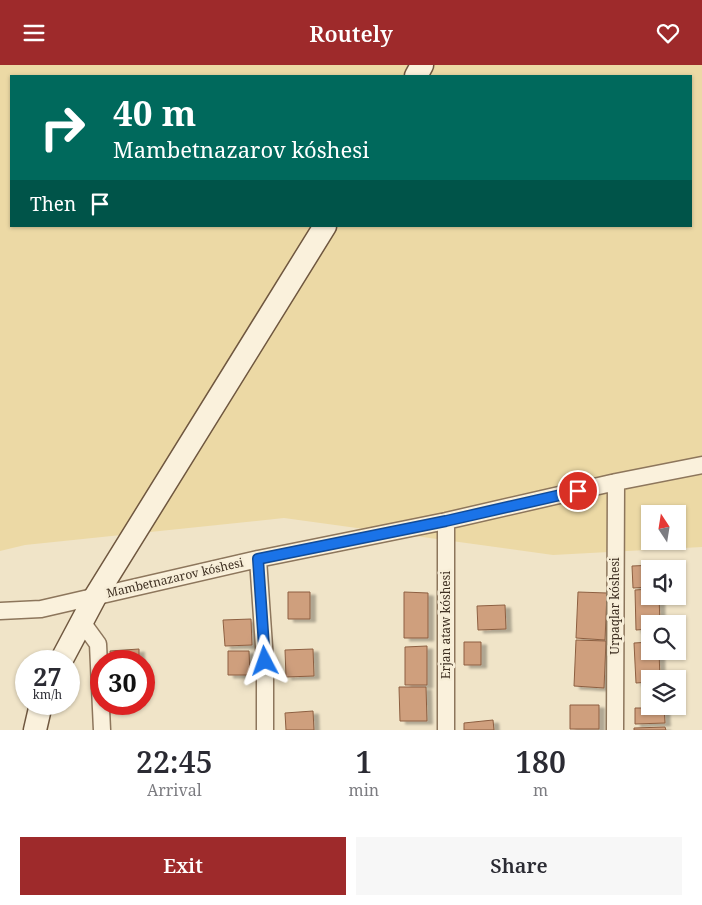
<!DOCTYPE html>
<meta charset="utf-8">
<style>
body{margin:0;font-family:"Noto Serif",serif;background:#f7f7f7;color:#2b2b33;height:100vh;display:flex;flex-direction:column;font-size:19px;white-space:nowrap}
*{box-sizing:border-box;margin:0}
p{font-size:16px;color:#7c7c81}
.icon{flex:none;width:28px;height:28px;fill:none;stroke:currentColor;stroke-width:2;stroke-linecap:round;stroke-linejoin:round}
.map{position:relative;height:665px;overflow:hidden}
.details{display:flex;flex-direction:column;background:#fff;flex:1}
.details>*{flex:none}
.hud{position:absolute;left:10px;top:10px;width:682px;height:152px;border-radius:0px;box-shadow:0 1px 4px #0004;background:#00695c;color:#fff;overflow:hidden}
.needle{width:32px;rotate:348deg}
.fabs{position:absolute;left:641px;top:440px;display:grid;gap:10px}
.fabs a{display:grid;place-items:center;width:45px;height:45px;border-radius:0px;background:#fff;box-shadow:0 1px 4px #0004;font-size:25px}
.speed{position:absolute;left:15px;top:585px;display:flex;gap:10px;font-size:25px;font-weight:700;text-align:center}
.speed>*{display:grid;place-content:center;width:65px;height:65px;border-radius:50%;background:#fff;box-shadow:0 1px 4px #0004;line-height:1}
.speed small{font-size:12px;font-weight:400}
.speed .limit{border:8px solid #d22;background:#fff;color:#111}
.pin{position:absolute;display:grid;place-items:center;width:42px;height:42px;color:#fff;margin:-21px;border:2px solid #fff;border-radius:50%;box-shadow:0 1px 5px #0007}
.me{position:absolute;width:55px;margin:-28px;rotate:356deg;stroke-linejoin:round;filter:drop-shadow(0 0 4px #0008)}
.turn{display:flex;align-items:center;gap:18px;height:105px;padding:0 20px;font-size:22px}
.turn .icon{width:65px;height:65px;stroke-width:2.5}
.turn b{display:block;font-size:35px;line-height:42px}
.then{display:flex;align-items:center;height:48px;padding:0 20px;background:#0003;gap:10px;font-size:19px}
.eta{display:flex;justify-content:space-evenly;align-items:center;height:85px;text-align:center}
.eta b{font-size:30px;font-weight:600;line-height:35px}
.cta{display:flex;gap:10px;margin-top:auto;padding:10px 20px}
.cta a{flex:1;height:58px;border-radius:0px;background:#9e2a2b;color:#fff;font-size:20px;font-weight:600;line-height:58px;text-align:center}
.cta a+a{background:#f7f7f7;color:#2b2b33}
header{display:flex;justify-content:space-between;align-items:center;height:65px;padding:0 20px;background:#9e2a2b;color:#fff;font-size:22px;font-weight:600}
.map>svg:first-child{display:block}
.sand{fill:#ecd9a5;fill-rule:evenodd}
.building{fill:#cf9f7d;stroke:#8d5f41;filter:url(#shadow)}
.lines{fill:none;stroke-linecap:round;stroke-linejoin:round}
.street-casing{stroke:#8d765c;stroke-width:19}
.secondary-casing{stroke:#6f573f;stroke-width:25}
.street{stroke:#faf1dc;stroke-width:16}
.secondary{stroke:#faf1dc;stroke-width:22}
.route-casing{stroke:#114b97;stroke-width:12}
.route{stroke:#1a73e8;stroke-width:9}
.labels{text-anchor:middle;stroke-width:5;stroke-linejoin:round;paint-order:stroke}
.street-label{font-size:12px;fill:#3d2e20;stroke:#f7eed8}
</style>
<header><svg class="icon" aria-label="menu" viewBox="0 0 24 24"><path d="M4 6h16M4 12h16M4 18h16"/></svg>Routely<svg class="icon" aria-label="heart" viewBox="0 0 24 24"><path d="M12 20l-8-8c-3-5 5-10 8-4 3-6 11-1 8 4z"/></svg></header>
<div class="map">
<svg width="702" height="665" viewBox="0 0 702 665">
<defs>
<filter id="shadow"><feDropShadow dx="5.5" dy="3" stdDeviation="1" flood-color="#0004"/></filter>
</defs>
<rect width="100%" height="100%" fill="#f0e4c8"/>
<path class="sand" d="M0,0H702V482L553,490L284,453L25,480L0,486ZM11,11H691V161H11ZM650,449H678V476H650Z"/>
<path class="building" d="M655,500V504H650V522L633,523L632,501Z
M650,524V531H659L660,559H650V564L636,565L635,525Z
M288,527H310V554H288Z
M404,527L428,528V573H404Z
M578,527L607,528L605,575L576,573Z
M505,540L506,564L478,565L477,541Z
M251,554L252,580L225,581L223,555Z
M576,575L606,576L604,623L574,621Z
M464,577H481V600H464Z
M650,577V586H659L660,614H650V617L636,618L634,578Z
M427,581V620H405V582Z
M139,584V596H111L110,586Z
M313,584L314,611L286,612L285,585Z
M228,586H249L250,610H228Z
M399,622H426L427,656H400Z
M648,629H650V641H664L665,658L635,659V643H648Z
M570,640H599V664H570Z
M313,646L314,665H286L285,648Z
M493,655L494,665H464V658Z
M665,662L666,665H634V663Z"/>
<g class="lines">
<g class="street-casing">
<path id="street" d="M258,494L265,596V665
M0,546L41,544L258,494L446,456L616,417L702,400
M82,557L98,579L102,665
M446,665V456
M615,665L616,417"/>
</g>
<g class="secondary-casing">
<path id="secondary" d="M416,11L422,0
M61,596L95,532L325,161
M35,665L41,639"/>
</g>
<use href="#street" class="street"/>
<use href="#secondary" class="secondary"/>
</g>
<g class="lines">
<g class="route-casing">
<path id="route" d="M265,596L258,494L446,456L578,426"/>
</g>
<use href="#route" class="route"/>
</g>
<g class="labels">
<g class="street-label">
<text transform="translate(175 513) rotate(-13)" y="4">Mambetnazarov kóshesi</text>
<text transform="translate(615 541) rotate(-90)" y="4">Urpaqlar kóshesi</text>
<text transform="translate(446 560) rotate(-90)" y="4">Erjan ataw kóshesi</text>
</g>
</g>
</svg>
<div class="fabs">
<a><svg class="needle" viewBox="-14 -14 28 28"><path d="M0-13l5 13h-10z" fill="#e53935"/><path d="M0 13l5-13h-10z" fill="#7c7c81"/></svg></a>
<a><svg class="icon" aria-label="sound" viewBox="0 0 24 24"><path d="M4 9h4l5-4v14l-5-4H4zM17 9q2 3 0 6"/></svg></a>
<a><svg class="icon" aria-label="search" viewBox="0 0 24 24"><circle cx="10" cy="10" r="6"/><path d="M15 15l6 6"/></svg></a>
<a><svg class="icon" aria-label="layers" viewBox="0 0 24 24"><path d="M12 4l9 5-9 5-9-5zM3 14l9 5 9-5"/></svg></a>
</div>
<div class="speed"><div>27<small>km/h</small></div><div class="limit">30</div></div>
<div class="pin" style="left:578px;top:426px;background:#d93025"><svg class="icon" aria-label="arrive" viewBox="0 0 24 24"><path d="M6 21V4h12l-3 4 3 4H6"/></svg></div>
<svg class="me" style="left:265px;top:596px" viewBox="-20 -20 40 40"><path d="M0-17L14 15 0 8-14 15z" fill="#1a73e8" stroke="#fff" stroke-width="4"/></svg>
<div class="hud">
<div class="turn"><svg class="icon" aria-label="right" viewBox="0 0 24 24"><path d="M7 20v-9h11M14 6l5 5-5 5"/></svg><div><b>40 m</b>Mambetnazarov kóshesi</div></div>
<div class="then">Then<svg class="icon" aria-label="arrive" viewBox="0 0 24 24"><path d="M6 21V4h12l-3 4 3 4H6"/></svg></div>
</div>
</div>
<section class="details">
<div class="eta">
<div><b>22:45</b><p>Arrival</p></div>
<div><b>1</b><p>min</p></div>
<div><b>180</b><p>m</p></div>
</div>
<div class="cta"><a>Exit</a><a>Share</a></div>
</section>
